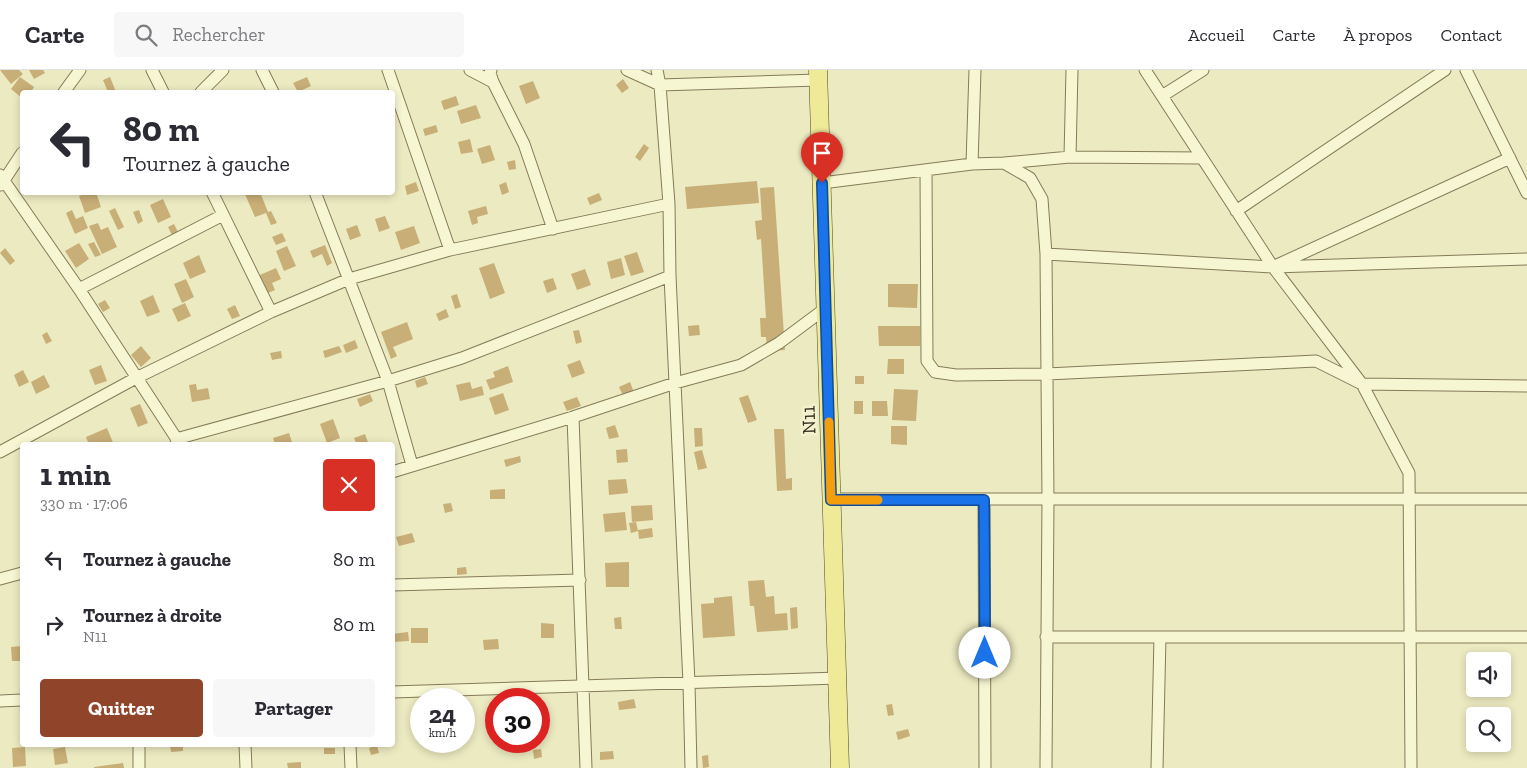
<!DOCTYPE html>
<html lang="fr">
<meta charset="utf-8">
<style>
body{margin:0;font-family:"Zilla Slab",serif;background:#f7f7f7;color:#2b2b33;height:100vh;display:flex;flex-direction:column;font-size:19px;white-space:nowrap}
*{box-sizing:border-box;margin:0}
p{font-size:16px;color:#7c7c81}
.icon{flex:none;width:28px;height:28px;fill:none;stroke:currentColor;stroke-width:2;stroke-linecap:round;stroke-linejoin:round}
.map{position:relative;flex:1;overflow:hidden}
.drawer{position:absolute;left:20px;top:372px;width:375px;height:305px;display:flex;flex-direction:column;background:#fff;border-radius:5px;box-shadow:0 2px 8px #0003}
.drawer>*{flex:none}
.top-card{position:absolute;left:20px;top:20px;width:375px;height:105px;border-radius:5px;box-shadow:0 2px 8px #0003;background:#fff;color:#2b2b33;overflow:hidden}
.fabs{position:absolute;left:1466px;top:582px;display:grid;gap:10px}
.fabs a{display:grid;place-items:center;width:45px;height:45px;border-radius:5px;background:#fff;box-shadow:0 2px 8px #0003;font-size:25px}
.speed{position:absolute;left:410px;top:618px;display:flex;gap:10px;font-size:25px;font-weight:700;text-align:center}
.speed>*{display:grid;place-content:center;width:65px;height:65px;border-radius:50%;background:#fff;box-shadow:0 2px 8px #0003;line-height:1}
.speed small{font-size:12px;font-weight:400}
.speed .limit{border:8px solid #d22;background:#fff;color:#111}
.pin{position:absolute;display:grid;place-items:center;width:42px;height:42px;color:#fff;margin:-51px -21px;border-radius:50% 50% 50% 0;rotate:-45deg;box-shadow:0 0 5px #0007}
.pin .icon{rotate:45deg}
.me{position:absolute;width:55px;margin:-28px;rotate:0deg;stroke-linejoin:round;filter:drop-shadow(0 0 4px #0008)}
.turn{display:flex;align-items:center;gap:18px;height:105px;padding:0 20px;font-size:22px}
.turn .icon{width:65px;height:65px;stroke-width:2.5}
.turn b{display:block;font-size:35px;line-height:42px}
.round{display:grid;place-items:center;flex:none;width:52px;height:52px;border-radius:5px;background:#f7f7f7}
.summary{display:flex;align-items:center;justify-content:space-between;height:85px;padding:0 20px}
h1{font-size:30px;font-weight:700;line-height:38px}
.primary-button{display:flex;gap:10px;margin-top:auto;padding:10px 20px}
.primary-button a{flex:1;height:58px;border-radius:5px;background:#90452b;color:#fff;font-size:20px;font-weight:700;line-height:58px;text-align:center}
.primary-button a+a{background:#f7f7f7;color:#2b2b33}
ul{padding:0;list-style:none}
li{display:flex;align-items:center;gap:15px;height:65px;padding:0 20px}
li div{flex:1}
li b{display:block;font-size:19px}
li em{font-style:normal}
header{display:flex;align-items:center;gap:30px;box-sizing:border-box;height:70px;padding:0 25px;background:#fff;border-bottom:1px solid #e1e1e2}
header strong{font-size:24px}
nav{display:flex;gap:28px;margin-inline-start:auto;font-size:18px}
.search{width:350px;height:45px;background:#f7f7f7;display:flex;align-items:center;gap:12px;box-sizing:border-box;padding:0 18px;border-radius:5px;color:#7c7c81;font-size:19px}
.map>svg:first-child{display:block}
.building{fill:#c8ae77}
.lines{fill:none;stroke-linecap:round;stroke-linejoin:round}
.minor-casing{stroke:#847b59;stroke-width:13}
.primary-casing{stroke:#51482d;stroke-width:19}
.minor{stroke:#f7f6d3;stroke-width:11}
.primary{stroke:#eeea98;stroke-width:18}
.route-casing{stroke:#114b97;stroke-width:12}
.route{stroke:#1a73e8;stroke-width:9}
.slow{stroke:#f59e0b;stroke-width:9}
.labels{text-anchor:middle;stroke-width:5;stroke-linejoin:round;paint-order:stroke}
.street-label{font-size:19px;fill:#342e1d;stroke:#f3f2cf}
</style>
<header>
<strong>Carte</strong>
<div class="search"><svg class="icon" aria-label="search" viewBox="0 0 24 24"><circle cx="10" cy="10" r="6"/><path d="M15 15l6 6"/></svg>Rechercher</div>
<nav><a>Accueil</a><a>Carte</a><a>À propos</a><a>Contact</a></nav>
</header>
<div class="map">
<svg width="1527" height="698" viewBox="0 0 1527 698">
<rect width="100%" height="100%" fill="#eceac0"/>
<path class="building" d="M0,0H19L23,4L11,14Z
M29,0H43L45,3L34,9Z
M20,7L34,17L31,22H22V28L11,19Z
M110,7L116,22H108L103,10Z
M307,7L311,16L298,22L293,13Z
M623,9L629,18L622,23L616,15Z
M533,11L540,28L526,34L519,16Z
M456,26L459,35L444,40L441,31Z
M476,35L481,48L461,54L457,41Z
M436,55L438,62L425,66L423,59Z
M470,69L473,82L461,84L458,72Z
M644,74L649,78L640,91L635,87Z
M490,75L495,90L482,94L477,79Z
M515,90L516,99L509,100L507,92Z
M757,111L759,133L687,139L685,117Z
M416,112L419,121L407,125L405,116Z
M506,112L509,122L502,125L499,115Z
M774,117L785,280L767,281L766,267H761L760,248H766L761,169L757,170L755,151L762,150L760,118Z
M89,122H96L101,137L85,143L79,126Z
M244,122H260L268,142L271,141L277,153L271,155L266,143L255,147Z
M599,123L602,130L590,135L587,128Z
M163,129L171,147L158,153L150,135Z
M486,136L488,144L477,147L478,153L472,155L468,141Z
M115,138L124,157L118,160L109,141Z
M72,140L76,149L83,146L88,158L75,164L66,143Z
M139,140L143,151L138,154L133,142Z
M385,146L390,158L379,162L375,149Z
M98,153L101,160L108,157L117,177L102,184L89,156Z
M174,154L178,162L172,165L168,157Z
M357,155L361,166L350,170L346,159Z
M414,156L420,173L401,180L395,162Z
M282,163L286,171L276,175L272,167Z
M94,172L101,185L95,187L88,174Z
M79,173L89,189L76,198L65,181Z
M325,175L332,193L327,196L322,184L313,188L310,181Z
M287,176L296,196L284,201L276,181Z
M5,178L15,191L10,195L0,183Z
M637,182L644,202L631,206L624,186Z
M199,185L206,202L190,209L183,193Z
M621,188L625,205L611,209L607,192Z
M494,193L505,223L490,229L479,198Z
M276,198L281,209L272,213L275,220L268,223L260,205Z
M585,199L591,215L577,220L571,204Z
M553,208L557,219L547,223L543,211Z
M186,209L194,227L182,233L174,214Z
M888,214H918L917,238L888,237Z
M457,224L461,237L455,239L451,226Z
M153,225L160,242L147,247L140,231Z
M105,230L110,238L103,242L98,234Z
M185,233L191,246L178,252L172,239Z
M235,235L240,246L232,249L227,239Z
M446,239L449,247L439,251L436,244Z
M407,252L413,269L393,277L397,286L391,289L381,262Z
M699,255L700,265L689,266L688,256Z
M878,256H920V276H879Z
M579,260L582,272L576,274L573,261Z
M47,262L52,271L46,274L42,265Z
M355,270L358,278L346,283L343,275Z
M141,276L151,288L141,297L131,285Z
M339,276L342,282L325,288L323,281Z
M281,281L282,288L272,290L270,283Z
M888,289H904V304H887Z
M580,290L585,303L572,308L567,295Z
M101,295L107,311L95,315L89,300Z
M508,296L513,312L490,320L486,310L495,307L493,302Z
M23,300L29,312L19,317L14,305Z
M44,305L50,317L36,324L31,312Z
M855,306H864V314H855Z
M425,307L428,314L417,318L415,311Z
M470,312L472,319L482,316L484,325L460,331L456,315Z
M630,312L635,325L625,330L619,317Z
M196,314L197,320L208,318L210,329L192,332L189,315Z
M894,319L918,320L916,351L892,350Z
M503,323L509,340L495,345L489,328Z
M370,324L373,331L360,337L357,329Z
M748,325L757,350L748,353L739,328Z
M577,327L581,336L567,341L563,332Z
M854,331H863V344H854Z
M872,331H887L888,346H872Z
M140,334L148,353L138,357L130,338Z
M333,349L340,368L327,373L320,354Z
M615,355L619,367L609,369L606,358Z
M891,356H907V375L891,374Z
M107,358L114,375H89L86,367Z
M694,358H702L703,376L695,377Z
M774,359H784L786,409L792,408V420L777,421Z
M289,363L293,375H275L273,368Z
M365,364L369,375H357L354,368Z
M627,379L628,392L617,393L616,380Z
M702,380L707,398L698,400L694,382Z
M520,386L521,392L506,397L504,390Z
M626,409L628,423L609,425L608,410Z
M505,419V429H490V420Z
M451,433L453,441L445,443L443,434Z
M652,435L653,450L632,452L631,436Z
M625,442L627,460L605,462L603,444Z
M636,452L638,461L631,463L629,453Z
M652,458L653,467L639,469L638,460Z
M412,463L415,472L399,476L396,467Z
M629,492V517H606L605,493Z
M466,497L467,504L457,505V498Z
M764,510L766,527L774,526L775,544L787,543L788,560L757,562L754,536H750L748,511Z
M732,526L735,566L703,568L701,534L714,533V528Z
M797,537L798,558L791,559L790,538Z
M621,547L622,559H615L614,548Z
M541,553L554,554V568H541Z
M411,558H428V573H411Z
M408,562L409,571L392,572V564Z
M498,569L499,579L484,580L483,570Z
M22,576V591H12L11,577Z
M634,629L636,638L619,640L618,632Z
M892,634L894,645L888,646L886,635Z
M908,659L910,666L898,670L896,662Z
M444,671V679H431V672Z
M170,675H183V681L171,682Z
M377,675L379,683L371,685L369,678Z
M25,677L26,696L13,697L12,678Z
M65,677L68,693L55,695L53,679Z
M324,678H335V684H324Z
M541,679L542,687L534,689L533,680Z
M613,681L614,689L600,690V682Z
M708,685L709,697L703,698L702,686Z
M301,692V698H288L287,693Z
M123,693L124,698H94V697Z"/>
<g class="lines">
<g class="minor-casing">
<path id="minor" d="M152,0L163,22
M262,0L273,22
M388,0L450,180
M470,0L493,12
M491,0L490,3L493,12L524,74L553,159
M627,0L660,15L818,10
M657,0L660,15L669,134L670,206L689,613L691,698
M1145,0L1273,197L1362,314L1409,403L1411,698
M1466,0L1527,123
M64,22L80,0
M201,22L223,0
M1162,26L1203,0
M1070,87L1072,0
M1004,93L1070,87L1201,88
M972,94L975,0
M926,100L927,291L935,302L956,305L1047,304L1316,291L1362,314L1527,316
M0,105L79,219L180,374
M822,113L972,94L1004,93L1030,108L1042,129L1046,184L1048,430L1046,698
M1,115L22,83
M212,122L271,242
M315,122L388,311L412,395
M1236,141L1445,0
M1046,184L1273,197L1527,189
M1277,195L1510,88
M79,219L223,145
M573,347L586,698
M176,369L388,311L462,288L670,206
M0,382L136,308L271,242L349,209L450,180L669,134
M392,402L573,347L675,313L741,295L779,273L826,238
M831,429H1527
M984,430L985,698
M0,509L22,503
M392,515L580,510
M1046,567H1527
M392,622L838,608
M0,631L22,630
M139,675V698
M245,675L246,698
M350,675L351,698
M1157,698L1160,567"/>
</g>
<g class="primary-casing">
<path id="primary" d="M818,0L840,698"/>
</g>
<use href="#minor" class="minor"/>
<use href="#primary" class="primary"/>
</g>
<g class="lines">
<g class="route-casing">
<path id="route" d="M822,113L831,430H984L985,583"/>
</g>
<use href="#route" class="route"/>
<path class="slow" d="M829,352L831,430H878"/>
</g>
<g class="labels">
<g class="street-label">
<text transform="translate(808 350) rotate(-92)" y="7">N11</text>
</g>
</g>
</svg>
<div class="fabs">
<a><svg class="icon" aria-label="sound" viewBox="0 0 24 24"><path d="M4 9h4l5-4v14l-5-4H4zM17 9q2 3 0 6"/></svg></a>
<a><svg class="icon" aria-label="search" viewBox="0 0 24 24"><circle cx="10" cy="10" r="6"/><path d="M15 15l6 6"/></svg></a>
</div>
<div class="speed"><div>24<small>km/h</small></div><div class="limit">30</div></div>
<div class="pin" style="left:822px;top:113px;background:#d93025"><svg class="icon" aria-label="arrive" viewBox="0 0 24 24"><path d="M6 21V4h12l-3 4 3 4H6"/></svg></div>
<svg class="me" style="left:985px;top:583px" viewBox="-20 -20 40 40"><circle r="19" fill="#fff"/><path d="M0-13L10 11 0 6-10 11z" fill="#1a73e8"/></svg>
<div class="top-card">
<div class="turn"><svg class="icon" aria-label="left" viewBox="0 0 24 24"><path d="M17 20v-9H6M10 6l-5 5 5 5"/></svg><div><b>80 m</b>Tournez à gauche</div></div>
</div>
<section class="drawer">
<div class="summary"><div><h1>1 min</h1><p>330 m · 17:06</p></div><a class="round" style="background:#d93025;color:#fff"><svg class="icon" aria-label="close" viewBox="0 0 24 24"><path d="M6 6l12 12M18 6L6 18"/></svg></a></div>
<ul>
<li><svg class="icon" aria-label="left" viewBox="0 0 24 24"><path d="M17 20v-9H6M10 6l-5 5 5 5"/></svg><div><b>Tournez à gauche</b></div><em>80 m</em></li>
<li><svg class="icon" aria-label="right" viewBox="0 0 24 24"><path d="M7 20v-9h11M14 6l5 5-5 5"/></svg><div><b>Tournez à droite</b><p>N11</p></div><em>80 m</em></li>
</ul>
<div class="primary-button"><a>Quitter</a><a>Partager</a></div>
</section>
</div>
